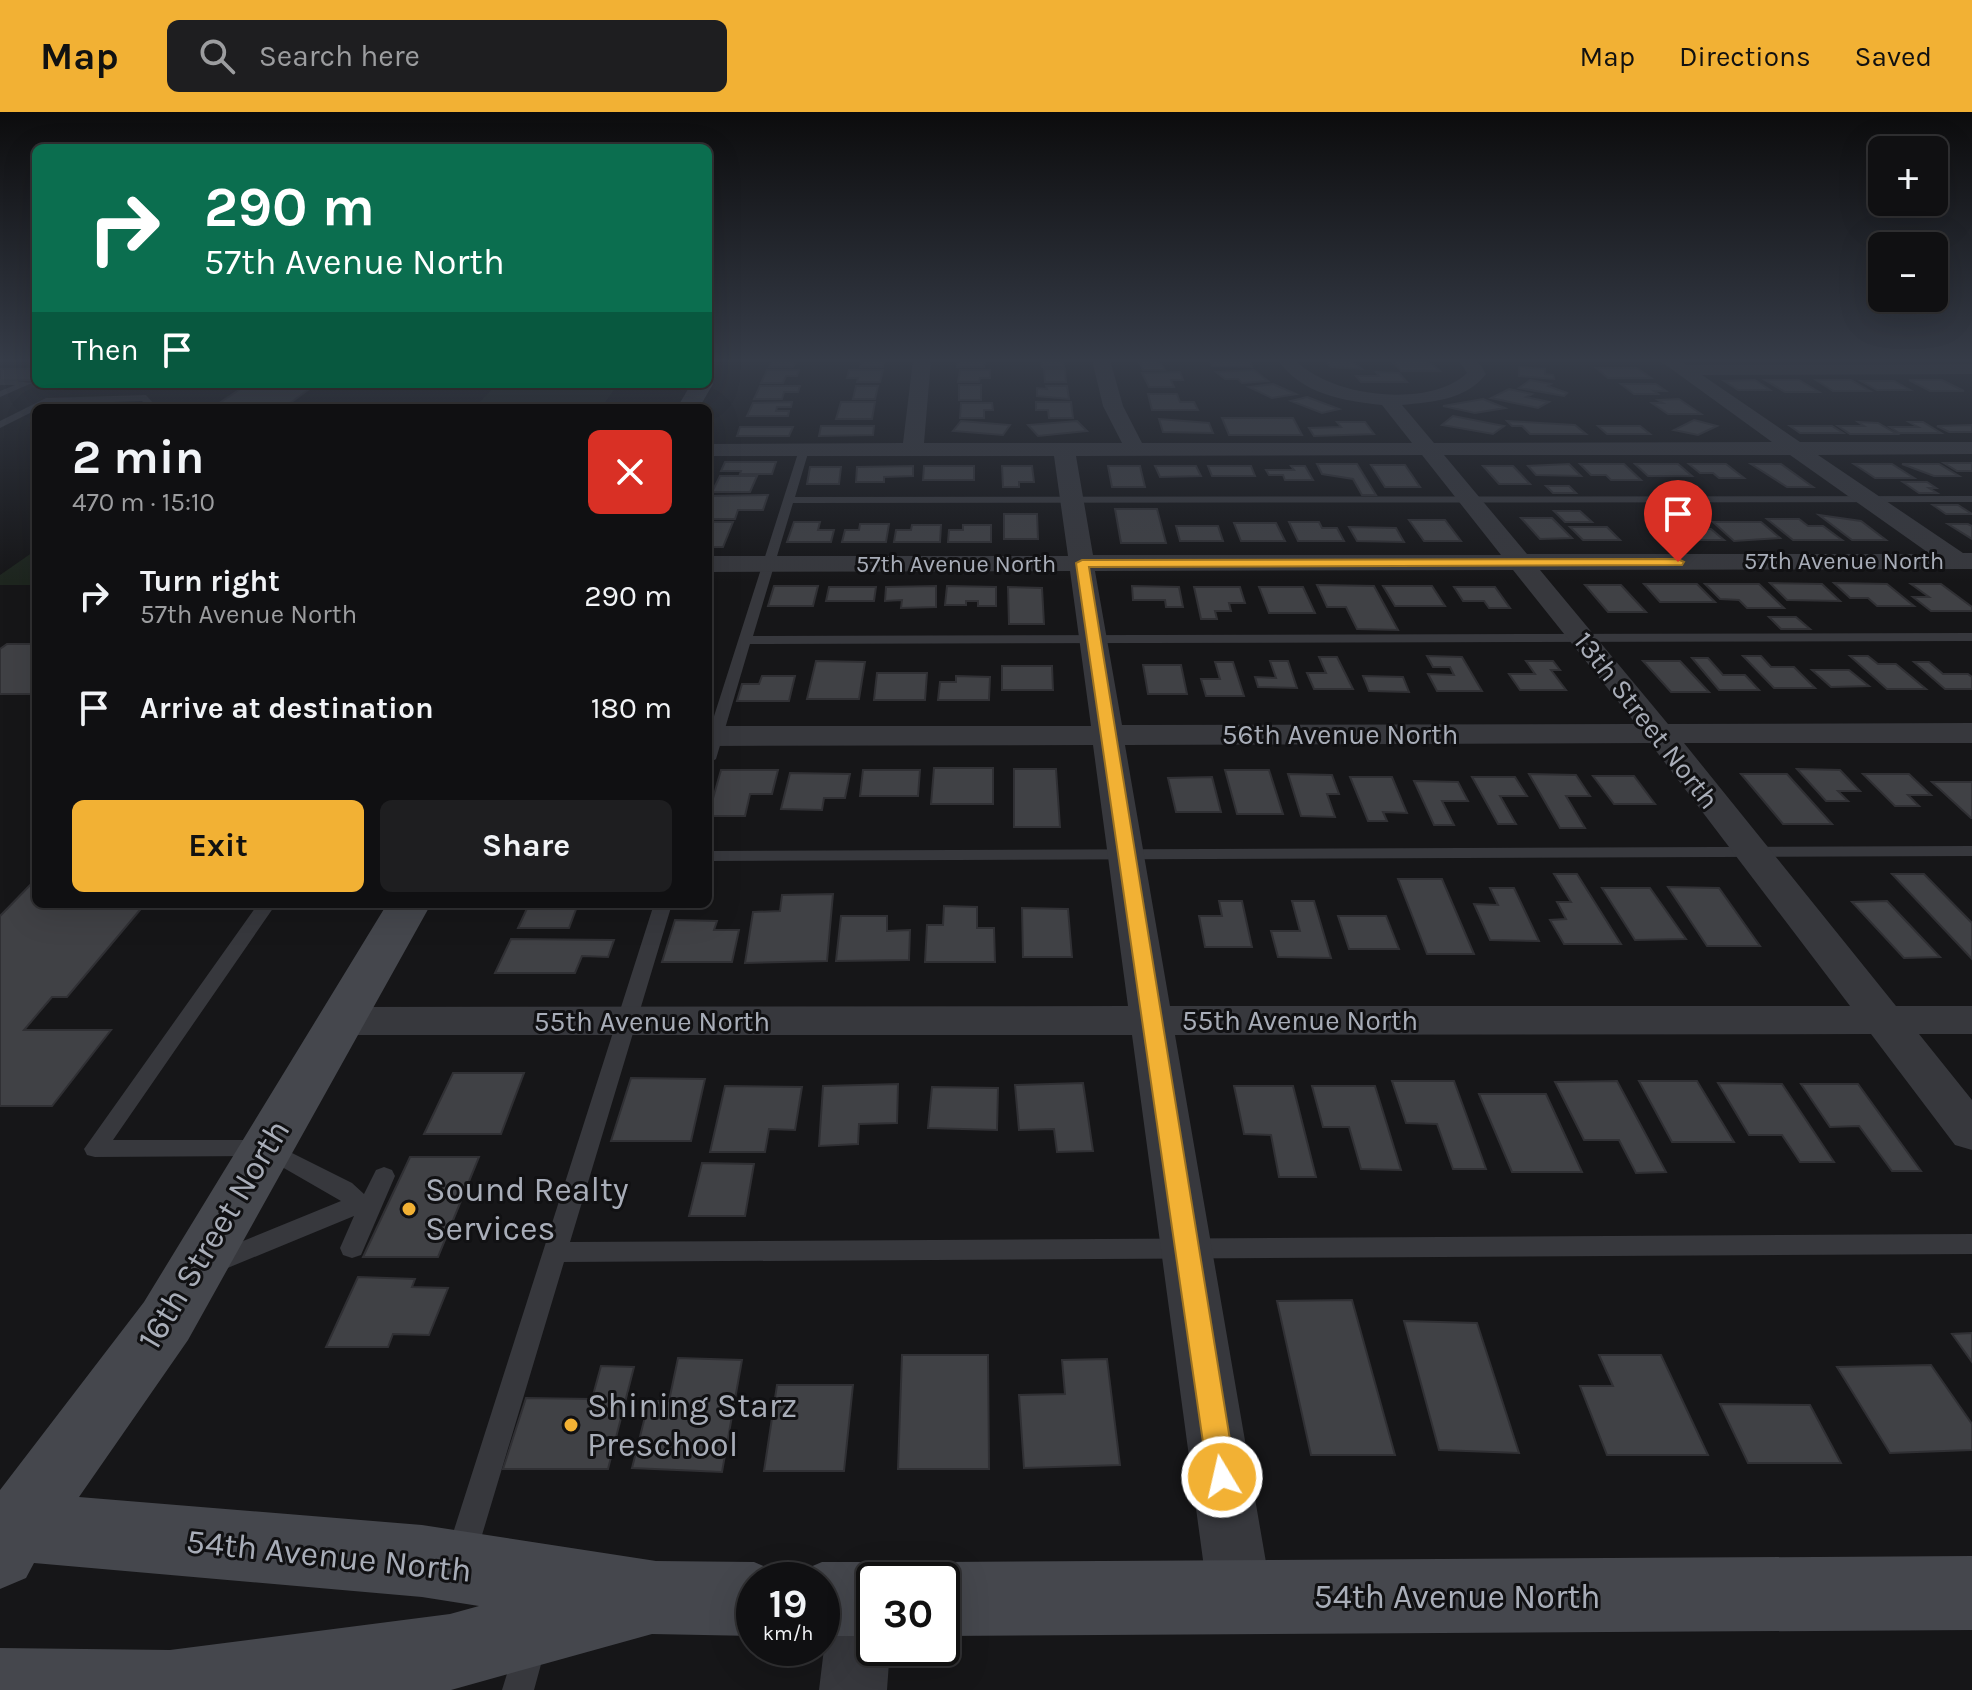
<!DOCTYPE html>
<meta charset="utf-8">
<style>
body{margin:0;font-family:Karla,sans-serif;background:#1e1e20;color:#f1f3f6;height:100vh;display:flex;flex-direction:column;font-size:30px;white-space:nowrap}
*{box-sizing:border-box;margin:0}
p{font-size:26px;color:#9c9d9f}
.icon{flex:none;width:44px;height:44px;fill:none;stroke:currentColor;stroke-width:2;stroke-linecap:round;stroke-linejoin:round}
.map{position:relative;flex:1;overflow:hidden}
.drawer{position:absolute;left:32px;top:292px;width:680px;height:504px;display:flex;flex-direction:column;background:#101012;border-radius:12px;box-shadow:0 8px 32px #0002,0 0 0 2px #303032}
.drawer>*{flex:none}
.hud{position:absolute;left:32px;top:32px;width:680px;height:244px;border-radius:12px;box-shadow:0 8px 32px #0002,0 0 0 2px #303032;background:#0b6e4f;color:#fff;overflow:hidden}
.controls{position:absolute;left:1868px;top:24px;display:grid;gap:16px}
.controls a{display:grid;place-items:center;width:80px;height:80px;border-radius:12px;background:#101012;box-shadow:0 8px 32px #0002,0 0 0 2px #303032;font-size:40px}
.speed{position:absolute;left:736px;top:1450px;display:flex;gap:16px;font-size:40px;font-weight:700;text-align:center}
.speed>*{display:grid;place-content:center;width:104px;height:104px;border-radius:50%;background:#101012;box-shadow:0 8px 32px #0002,0 0 0 2px #303032;line-height:1}
.speed small{font-size:20px;font-weight:400}
.speed .limit{border:4px solid #111;border-radius:12px;background:#fff;color:#111}
.pin{position:absolute;display:grid;place-items:center;width:68px;height:68px;color:#fff;margin:-82px -34px;border-radius:50% 50% 50% 0;rotate:-45deg;box-shadow:0 0 8px #0007}
.pin .icon{rotate:45deg}
.me{position:absolute;width:88px;margin:-44px;rotate:351deg;stroke-linejoin:round;filter:drop-shadow(0 0 6px #0008)}
.turn{display:flex;align-items:center;gap:28px;height:168px;padding:0 40px;font-size:36px}
.turn .icon{width:104px;height:104px;stroke-width:2.5}
.turn b{display:block;font-size:56px;line-height:68px}
.then{display:flex;align-items:center;height:76px;padding:0 40px;background:#0003;gap:16px;font-size:30px}
.round{display:grid;place-items:center;flex:none;width:84px;height:84px;border-radius:12px;background:#1e1e20}
.summary{display:flex;align-items:center;justify-content:space-between;height:136px;padding:0 40px}
h1{font-size:48px;font-weight:700;line-height:60px}
.primary-button{display:flex;gap:16px;margin-top:auto;padding:16px 40px}
.primary-button a{flex:1;height:92px;border-radius:12px;background:#f2b134;color:#111;font-size:32px;font-weight:700;line-height:92px;text-align:center}
.primary-button a+a{background:#1e1e20;color:#f1f3f6}
ul{padding:0;list-style:none}
li{display:flex;align-items:center;gap:24px;height:112px;padding:0 40px}
li div{flex:1}
li b{display:block;font-size:30px}
li em{font-style:normal}
header{display:flex;align-items:center;gap:48px;box-sizing:border-box;height:112px;padding:0 40px;background:#f2b134;color:#111}
header strong{font-size:38px}
nav{display:flex;gap:44px;margin-inline-start:auto;font-size:28px}
.search{width:560px;height:72px;background:#1e1e20;display:flex;align-items:center;gap:20px;box-sizing:border-box;padding:0 28px;border-radius:12px;color:#9c9d9f;font-size:30px}
.map>svg:first-child{display:block}
.green{fill:#1e261f}
.building{fill:#404145;stroke:#303034;stroke-width:2}
.lines{fill:none;stroke-linecap:round;stroke-linejoin:round}
.lane{fill:#37383d;fill-rule:evenodd}
.street{fill:#37383d;fill-rule:evenodd}
.secondary{fill:#45474d;fill-rule:evenodd}
.route{fill:#f2b134;stroke:#9d7322;stroke-width:2}
.poi-dot{fill:#f2b134;stroke:#111113;stroke-width:3}
.labels{text-anchor:middle;stroke-width:6;stroke-linejoin:round;paint-order:stroke}
.far-street-label{font-size:24px;fill:#a8adb8;stroke:#111113}
.street-label{font-size:28px;fill:#a8adb8;stroke:#111113}
.near-poi-label{font-size:34px;fill:#a8adb8;stroke:#111113;text-anchor:start}
.near-street-label{font-size:34px;fill:#a8adb8;stroke:#111113}
</style>
<header>
<strong>Map</strong>
<div class="search"><svg class="icon" aria-label="search" viewBox="0 0 24 24"><circle cx="10" cy="10" r="6"/><path d="M15 15l6 6"/></svg>Search here</div>
<nav><a>Map</a><a>Directions</a><a>Saved</a></nav>
</header>
<div class="map">
<svg width="1972" height="1578" viewBox="0 0 1972 1578">
<rect width="100%" height="100%" fill="#161618"/>
<path class="green" d="M497,272H618L601,296H474Z
M36,438V473H0V463Z"/>
<path class="building" d="M773,248H803L796,249L793,255H769Z
M884,248L883,255H860L861,249H853Z
M958,248H998H985L984,255H957Z
M1041,248H1063L1064,255H1042Z
M1138,248H1159L1165,258H1143Z
M1209,248H1249L1252,255L1212,254Z
M1324,248H1351L1362,257L1331,255Z
M1392,249H1429L1440,259H1401Z
M1519,255L1545,257V262L1553,263L1554,267L1519,264Z
M1596,256H1637L1651,266H1608Z
M0,257H36V268L0,269Z
M1044,257H1065L1066,270H1045Z
M767,258H799L797,264H786L783,271H761Z
M849,258H883L880,270H857L858,266H847Z
M960,258H990V266H980L979,270H958Z
M1254,258L1268,269L1242,271L1238,267H1225L1216,260Z
M1180,260L1183,268H1171L1174,275H1149L1142,261Z
M1376,260L1399,261L1407,270H1361L1356,264H1379Z
M1530,268L1551,272L1548,274L1567,281L1564,284L1519,276Z
M1755,268L1770,278H1738L1724,269Z
M1765,268H1799L1819,280H1785Z
M1816,268H1851L1870,279H1833Z
M1909,268H1942L1964,279H1930Z
M1861,269H1894L1910,278H1877Z
M248,272H316L286,294L212,296Z
M1273,272L1296,282L1272,286L1249,275Z
M1621,272H1656L1666,279H1654L1658,282H1634Z
M959,273H981V288H959Z
M760,274H800L798,280H784L782,287H754Z
M856,274H878L875,287H853Z
M1046,274H1067L1069,287L1037,284V276L1047,277Z
M1509,277L1532,282L1526,285L1549,290L1538,296L1491,286Z
M1148,282H1177L1180,290H1194L1198,298H1152Z
M1307,285L1339,297L1322,301L1291,289Z
M1483,287L1505,296L1475,301L1443,294Z
M1679,287L1701,302H1668L1652,291H1663L1658,288Z
M792,290L791,295H777L776,299H789L788,304H747L753,291Z
M841,290H875L872,307H836Z
M1036,290H1071L1073,306H1049L1048,298H1036Z
M961,291H992L993,298H984V306H960Z
M1453,304L1504,314L1493,322L1442,313Z
M1222,306H1293L1302,323H1229Z
M1159,307L1209,311L1213,321L1163,320Z
M1694,308L1717,314L1698,323L1674,318Z
M961,309L1010,313L1003,323L953,319Z
M1077,309L1087,319L1038,324L1028,313Z
M1507,309L1575,313L1586,322H1530L1522,314H1512Z
M1337,310H1365L1374,322L1314,324L1309,316L1341,315Z
M1858,310L1878,311L1897,322H1850L1838,314H1864Z
M1909,310H1923L1941,321H1899L1890,315H1918Z
M1972,313V320H1949L1937,314Z
M821,314H874L873,323L819,324Z
M1598,314H1640L1650,322H1607Z
M1790,314H1832L1843,321H1800Z
M740,315H793L789,324H737Z
M725,350H776L772,362H740L741,359H721Z
M1944,351H1972V359H1957Z
M1317,352H1357L1376,383H1362L1353,367L1322,362Z
M1569,352L1581,364L1536,363L1528,354Z
M1580,352H1624L1641,368H1611L1606,363H1591Z
M1635,352H1678L1692,364H1648Z
M1689,352H1726L1744,366H1719L1713,361H1700Z
M1751,352H1781L1813,375H1787Z
M1854,352H1892L1914,366H1875Z
M1902,352H1939L1959,364H1934Z
M1371,353H1405L1420,375H1385Z
M913,354V364L884,365V370H856L857,355Z
M924,354H974V368H923Z
M1002,354H1032L1034,370H1019V375H1003Z
M1108,354H1140L1145,375H1112Z
M1155,354H1196L1201,364L1160,365Z
M1208,354H1251L1255,364H1212Z
M1291,354H1305L1313,368H1285L1283,363H1269L1266,358H1294Z
M1483,354H1513L1530,372H1499Z
M810,355H841L839,372H807Z
M720,364H757L750,380H712Z
M1903,370H1927L1936,376H1929L1937,381H1919Z
M1546,374H1569L1576,381H1553Z
M768,383L763,398H738L735,407H708L710,384Z
M1933,393H1958L1972,402H1946Z
M1115,397H1157L1166,431H1121Z
M1554,399H1580L1592,410H1565Z
M1004,402H1037L1038,427H1004Z
M1819,403L1861,409L1886,428H1852Z
M1521,406H1552L1572,426L1540,427Z
M1767,407H1799L1808,414H1823L1842,428H1793Z
M1409,408H1445L1461,429H1424Z
M708,410H733L723,435H708Z
M794,410H820L818,418H834L831,430H787Z
M1289,410H1319L1322,416H1337L1344,429H1298Z
M1713,410H1761L1780,426L1734,429Z
M1234,411H1276L1285,429H1241Z
M1656,411H1688L1695,417H1711L1724,428H1674Z
M860,412H889L886,430H842L845,418H859Z
M1948,412H1968L1972,414V427Z
M912,413H941L940,430H894L896,418H911Z
M963,413H991V430H948L949,418H963Z
M1176,414H1218L1223,429H1180Z
M1349,415L1396,416L1404,430L1357,429Z
M1570,415H1607L1620,428H1583Z
M1770,471L1822,472L1840,489L1787,488Z
M1834,471L1887,472L1914,494H1877L1868,486H1850Z
M1644,472H1697L1715,490H1660Z
M1705,472H1759L1784,496H1747L1739,488L1720,487Z
M1911,472H1941L1972,495V499H1931L1913,485H1929Z
M1317,473L1374,474L1398,518L1357,517L1346,495H1327Z
M1585,473H1621L1646,500H1608Z
M774,474H818L813,494H768Z
M936,474V495L901,496L902,488L885,489L886,475Z
M947,474L996,475V494H978V489H966V493H945Z
M1132,474L1179,475L1183,495H1166L1165,488H1133Z
M1383,474H1432L1445,494H1395Z
M829,475H876L874,489H826Z
M1008,475L1042,476L1044,512H1009Z
M1194,475H1240L1245,491H1229L1231,499H1215L1217,507H1201Z
M1259,475H1303L1315,501H1269Z
M1454,475H1495L1510,496H1489L1484,489H1463Z
M1769,505H1796L1810,517H1781Z
M7,532H36V582H0V537Z
M1427,544L1462,545L1482,579H1437L1428,562L1454,563L1450,555H1433Z
M1743,544H1761L1771,555H1794L1815,576H1774Z
M1850,544H1868L1878,552H1896L1926,577H1887Z
M1319,545H1337L1353,577H1314L1307,561H1326Z
M1692,546H1708L1723,563H1745L1759,578H1719Z
M816,549L865,550L859,587H807Z
M1270,549H1288L1297,576L1258,575L1255,565L1276,566Z
M1526,549H1553L1560,558H1551L1566,578H1520L1509,562H1535Z
M1643,549H1680L1709,580H1671Z
M1215,550H1233L1244,584H1206L1201,567H1220Z
M1914,550H1929L1943,562H1968L1972,565V577H1945Z
M1143,553H1181L1187,582H1148Z
M1002,554H1052L1053,578H1002Z
M1812,558H1849L1869,574L1831,575Z
M877,561H927L925,588H874Z
M762,564H795L789,589H737L742,572H759Z
M956,564L990,565L989,588H938L940,570H956Z
M1363,564L1403,565L1409,580L1369,579Z
M934,656H993V692H931Z
M1014,657H1056L1060,715H1014Z
M1797,657L1840,658L1860,679H1838L1848,689H1826Z
M721,658H778L772,682H750L745,704H708Z
M863,658H920L918,684H860Z
M1225,658H1269L1283,702H1237Z
M790,661L850,662L845,686H824L822,698L781,697Z
M1288,662L1332,663L1339,682H1327L1335,705L1301,704Z
M1529,662L1576,663L1590,684H1566L1585,716H1560Z
M1741,662H1787L1832,712H1783Z
M1863,662H1909L1931,683H1908L1919,694H1895Z
M1593,664H1634L1655,692H1614Z
M1212,665L1221,700H1176L1168,666Z
M1350,665H1392L1407,701L1383,700L1387,709H1368Z
M1472,665H1515L1527,684H1500L1516,712H1498Z
M1414,669L1458,670L1468,689H1442L1454,713H1434Z
M1932,670H1972V706H1971Z
M1554,762H1577L1621,832H1564L1550,808L1566,807L1557,790H1571Z
M1892,762H1924L1972,811V847Z
M36,767V792H145L67,885H52L24,918H111L52,994H0V804Z
M1398,767H1442L1474,842H1427Z
M1668,775L1719,776L1760,834H1707Z
M1490,776H1514L1539,829L1490,828L1474,792L1498,793Z
M1602,776H1650L1686,827L1635,828Z
M833,782L827,849L745,851L753,800L780,799L782,783Z
M1219,789H1242L1252,835H1205L1199,804H1222Z
M1292,789H1314L1331,846L1278,845L1271,819H1300Z
M1887,789L1940,845L1904,846L1852,790Z
M529,792H578L569,816H518Z
M944,794L977,795V816H994L995,850H925L927,813H943Z
M1022,796L1068,797L1072,845H1023Z
M841,804H887V819L910,818L909,848L836,849Z
M1338,804H1386L1399,837H1349Z
M675,808L717,809L714,818H739L732,850H662Z
M511,827L614,828L608,845L582,844L575,861H495Z
M453,961H524L501,1022H424Z
M631,966L705,967L691,1029H611Z
M1392,969H1454L1486,1057H1453L1437,1012L1406,1011Z
M1617,969L1666,1060L1636,1061L1619,1028H1584L1555,970Z
M1639,969H1697L1734,1030H1672Z
M1083,971L1093,1039L1057,1040L1054,1017L1019,1018L1015,973Z
M1718,971L1782,972L1834,1050H1800L1782,1023H1749Z
M898,972L897,1011L859,1012L858,1032L819,1034L823,974Z
M1801,972H1858L1921,1059H1892L1859,1014L1830,1015Z
M725,974L802,975L795,1018L769,1017L765,1040H710Z
M1234,974H1293L1316,1065H1279L1271,1023L1244,1022Z
M1312,974H1375L1401,1058L1361,1057L1349,1015H1323Z
M932,975L998,976L997,1018L928,1016Z
M1479,982H1546L1582,1060H1512Z
M410,1045H479L438,1145H363Z
M702,1051L754,1052L745,1104H689Z
M358,1165L415,1167L412,1175L448,1176L429,1223L393,1222L388,1235H326Z
M1352,1188L1395,1343H1311L1277,1189Z
M1404,1209L1477,1211L1519,1341L1439,1338Z
M1972,1221V1250L1952,1222Z
M902,1243H988L989,1357H898Z
M1599,1243H1661L1708,1343H1607L1580,1274H1613Z
M678,1246L742,1248L722,1360L632,1356L649,1289H669Z
M1107,1247L1120,1353L1024,1356L1019,1283L1065,1282L1062,1248Z
M1931,1253L1972,1312V1338L1890,1341L1837,1255Z
M601,1254L634,1255L608,1357H503L526,1286L592,1287Z
M777,1273H853L844,1359H764Z
M1720,1292L1810,1293L1841,1351H1748Z"/>
<g class="lines">
<path class="lane" d="M0,267L32,271L0,285V279L15,273H0Z
M146,283L153,291L146,296H135L143,289L48,292L0,316V309L46,286Z
M804,335L809,338L795,385L1972,384V390L793,391L753,524L1972,521V529L750,532L716,647L708,652V623L799,338Z
M1972,734V744L708,749V739Z
M258,792H276L113,1028H266L352,1071L364,1082L376,1058L384,1055L392,1058L395,1064L361,1143L352,1146L343,1143L340,1136L354,1104L213,1162L204,1159L201,1152L204,1145L341,1089L263,1044L95,1045L87,1043L84,1037Z
M654,792H672L570,1130L1972,1122V1142L564,1150L476,1443L471,1453L461,1458L451,1453L446,1443Z
M530,1518L541,1523L546,1534L534,1578H502L519,1523Z"/>
<path class="street" d="M913,248H931L924,331H1122L1103,294L1092,248H1110L1123,294L1142,331H1412L1382,293C1344,289 1301,282 1278,248H1296C1329,285 1430,297 1467,261L1459,248H1477L1486,262C1466,288 1432,290 1402,293L1434,331L1772,330L1659,248H1679L1686,253L1972,252V262L1702,263L1800,330H1972V342L1818,343L1963,441H1972V457L1540,458L1668,612L1972,611V631H1684L1896,894H1972V922H1919L1972,988V1038L1955,1033L1871,922L1175,923L1272,1485L1263,1508L1240,1517L1217,1508L1208,1485L1132,923H340L325,919L319,909L325,899L340,895L1128,894L1093,633L708,634V614H1091L1070,459L708,460V444H1068L1054,344H708V332L903,331ZM1422,343L1501,443H1093L1076,344ZM1444,343H1790L1930,442H1527ZM1513,458L1636,612L1122,613L1095,459ZM1650,631L1850,894H1170L1125,633Z
M862,1455L885,1464L886,1468H874V1536H890L887,1578H819L830,1487L839,1464Z"/>
<path class="secondary" d="M708,267L713,272L699,296H677L691,272H708Z
M387,792H431L188,1228L79,1385L422,1413L656,1449L754,1450L780,1461L783,1468H754V1524L652,1522L451,1578H0V1536L170,1538L450,1502L479,1494L422,1485L34,1451L26,1466L0,1477V1378L144,1190Z
M1972,1444V1518L942,1524V1468H913L916,1461L942,1450Z
M822,1450H874L900,1461L903,1468H874V1524H822V1468H793L796,1461Z"/>
</g>
<linearGradient id="sky" x2="0" y2="1"><stop stop-color="#0c0c0d"/><stop offset="0.53" stop-color="#363c48"/><stop offset="1" stop-color="#363c48" stop-opacity="0"/></linearGradient>
<rect width="1972" height="469" fill="url(#sky)"/>
<path class="route" d="M1678,447L1684,450L1682,453L1089,455L1236,1365L1232,1375L1222,1378L1212,1375L1208,1365L1076,451L1082,448Z"/>
<g class="poi-dot">
<circle cx="409" cy="1097" r="8"/>
<circle cx="571" cy="1313" r="8"/>
</g>
<g class="labels">
<g class="far-street-label">
<text x="1844" y="457">57th Avenue North</text>
<text x="956" y="460">57th Avenue North</text>
</g>
<g class="street-label">
<text transform="translate(1647 608) rotate(52)" y="10">13th Street North</text>
<text x="1340" y="632">56th Avenue North</text>
<text x="1300" y="918">55th Avenue North</text>
<text x="652" y="919">55th Avenue North</text>
</g>
<g class="near-poi-label">
<text x="425" y="1089">Sound Realty<tspan x="425" dy="39">Services</tspan></text>
<text x="587" y="1305">Shining Starz<tspan x="587" dy="39">Preschool</tspan></text>
</g>
<g class="near-street-label">
<text transform="translate(213 1122) rotate(-59)" y="12">16th Street North</text>
<text transform="translate(329 1443) rotate(6)" y="12">54th Avenue North</text>
<text x="1457" y="1496">54th Avenue North</text>
</g>
</g>
</svg>
<div class="controls">
<a>+</a>
<a>−</a>
</div>
<div class="speed"><div>19<small>km/h</small></div><div class="limit">30</div></div>
<div class="pin" style="left:1678px;top:450px;background:#d93025"><svg class="icon" aria-label="arrive" viewBox="0 0 24 24"><path d="M6 21V4h12l-3 4 3 4H6"/></svg></div>
<svg class="me" style="left:1222px;top:1365px" viewBox="-20 -20 40 40"><circle r="17" fill="#f2b134" stroke="#fff" stroke-width="3"/><path d="M0-11L8 9 0 5-8 9z" fill="#fff"/></svg>
<div class="hud">
<div class="turn"><svg class="icon" aria-label="right" viewBox="0 0 24 24"><path d="M7 20v-9h11M14 6l5 5-5 5"/></svg><div><b>290 m</b>57th Avenue North</div></div>
<div class="then">Then<svg class="icon" aria-label="arrive" viewBox="0 0 24 24"><path d="M6 21V4h12l-3 4 3 4H6"/></svg></div>
</div>
<section class="drawer">
<div class="summary"><div><h1>2 min</h1><p>470 m · 15:10</p></div><a class="round" style="background:#d93025;color:#fff"><svg class="icon" aria-label="close" viewBox="0 0 24 24"><path d="M6 6l12 12M18 6L6 18"/></svg></a></div>
<ul>
<li><svg class="icon" aria-label="right" viewBox="0 0 24 24"><path d="M7 20v-9h11M14 6l5 5-5 5"/></svg><div><b>Turn right</b><p>57th Avenue North</p></div><em>290 m</em></li>
<li><svg class="icon" aria-label="arrive" viewBox="0 0 24 24"><path d="M6 21V4h12l-3 4 3 4H6"/></svg><div><b>Arrive at destination</b></div><em>180 m</em></li>
</ul>
<div class="primary-button"><a>Exit</a><a>Share</a></div>
</section>
</div>
